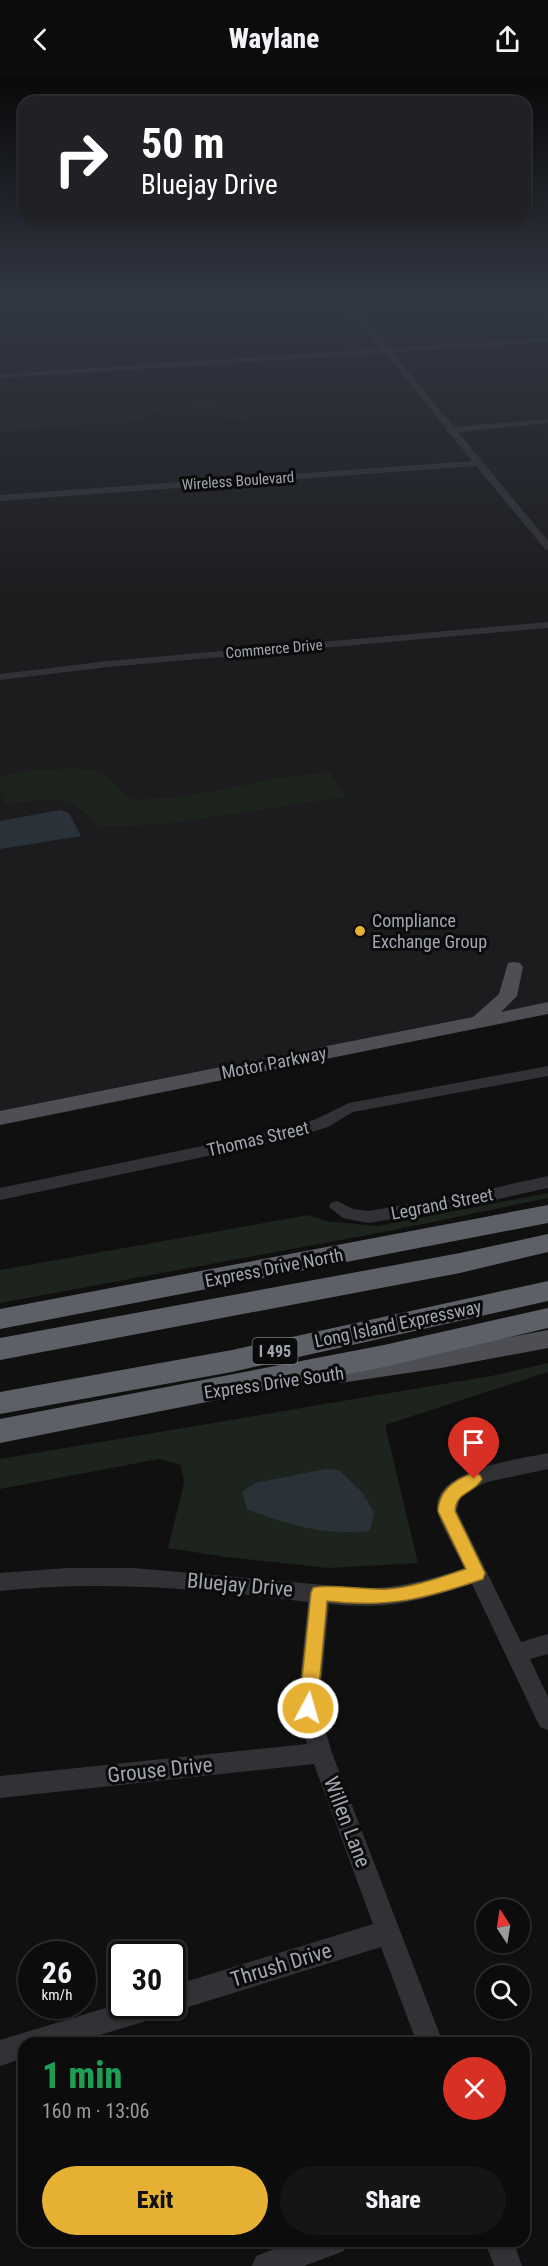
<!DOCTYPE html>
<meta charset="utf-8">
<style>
body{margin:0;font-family:"Roboto Condensed",sans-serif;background:#151516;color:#f1f3f6;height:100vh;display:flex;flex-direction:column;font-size:22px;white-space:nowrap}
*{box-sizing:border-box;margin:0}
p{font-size:20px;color:#9a9b9d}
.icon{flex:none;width:33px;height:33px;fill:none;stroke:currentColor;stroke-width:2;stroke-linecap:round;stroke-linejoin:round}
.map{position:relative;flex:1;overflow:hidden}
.sheet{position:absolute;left:18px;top:1959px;width:512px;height:210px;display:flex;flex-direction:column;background:#0c0c0d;border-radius:18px;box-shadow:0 2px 4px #0004,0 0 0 2px #2c2c2e}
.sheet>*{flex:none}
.guide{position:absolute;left:18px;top:18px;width:513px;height:126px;border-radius:18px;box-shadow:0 2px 4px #0004,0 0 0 2px #2c2c2e;background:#202124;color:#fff;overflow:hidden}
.needle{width:39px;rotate:348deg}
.tools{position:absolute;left:476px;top:1821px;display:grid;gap:12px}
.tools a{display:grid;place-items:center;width:54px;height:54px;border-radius:50%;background:#0c0c0d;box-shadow:0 2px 4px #0004,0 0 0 2px #2c2c2e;font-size:30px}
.speed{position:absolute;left:18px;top:1863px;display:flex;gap:12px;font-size:30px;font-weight:700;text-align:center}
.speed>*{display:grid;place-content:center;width:78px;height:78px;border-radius:50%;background:#0c0c0d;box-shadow:0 2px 4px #0004,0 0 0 2px #2c2c2e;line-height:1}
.speed small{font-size:15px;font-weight:400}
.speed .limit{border:3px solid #111;border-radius:9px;background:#fff;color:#111}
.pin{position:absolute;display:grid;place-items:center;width:51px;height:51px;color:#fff;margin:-62px -26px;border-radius:50% 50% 50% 0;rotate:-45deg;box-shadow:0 0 6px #0007}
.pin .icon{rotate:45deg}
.me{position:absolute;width:66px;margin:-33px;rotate:6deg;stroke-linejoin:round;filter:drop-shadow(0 0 4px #0008)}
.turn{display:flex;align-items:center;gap:21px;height:126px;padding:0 24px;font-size:27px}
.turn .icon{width:78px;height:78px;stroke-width:2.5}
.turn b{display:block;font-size:42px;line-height:51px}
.round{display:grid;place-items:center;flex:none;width:63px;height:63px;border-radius:32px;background:#151516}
.overview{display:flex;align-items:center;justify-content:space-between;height:102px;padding:0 24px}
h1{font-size:36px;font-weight:800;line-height:45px;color:#1e9e55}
.button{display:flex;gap:12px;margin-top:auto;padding:12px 24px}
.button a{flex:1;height:69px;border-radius:36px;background:#e6b133;color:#111;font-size:24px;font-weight:800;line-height:69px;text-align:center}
.button a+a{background:#151516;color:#f1f3f6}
header{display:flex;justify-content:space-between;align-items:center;height:78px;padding:0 24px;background:#0c0c0d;font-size:27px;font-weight:800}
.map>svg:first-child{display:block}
.built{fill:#1c1c1e}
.green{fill:#1d231d}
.water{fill:#2a3239}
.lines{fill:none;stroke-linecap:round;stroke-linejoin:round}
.minor{fill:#313236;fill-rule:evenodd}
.major{fill:#4d4f55;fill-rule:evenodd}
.highway{fill:#5d6067;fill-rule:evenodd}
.route{fill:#e6b133;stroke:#967321;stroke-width:1.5}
.poi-dot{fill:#e6b133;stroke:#0b0b0c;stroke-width:2}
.labels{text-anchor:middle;stroke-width:6;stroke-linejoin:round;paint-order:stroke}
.far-street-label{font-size:15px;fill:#a2a6b1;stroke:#0b0b0c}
.shield{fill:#0b0b0c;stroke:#757880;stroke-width:1.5}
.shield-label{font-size:16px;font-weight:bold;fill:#a2a6b1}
.poi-label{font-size:18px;fill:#a2a6b1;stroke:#0b0b0c;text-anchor:start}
.street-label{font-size:18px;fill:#a2a6b1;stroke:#0b0b0c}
.near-street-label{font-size:21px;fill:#a2a6b1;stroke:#0b0b0c}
</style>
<header><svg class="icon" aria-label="back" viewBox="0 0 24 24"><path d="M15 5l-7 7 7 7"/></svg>Waylane<svg class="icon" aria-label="share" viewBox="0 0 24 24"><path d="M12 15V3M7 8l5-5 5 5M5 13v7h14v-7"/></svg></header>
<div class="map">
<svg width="548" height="2188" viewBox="0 0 548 2188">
<rect width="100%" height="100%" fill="#101011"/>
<path class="built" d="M0,221H548V933L0,1042Z"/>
<path class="green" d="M186,316L210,322L240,324L254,333L250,343L209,338L189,329L154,334L140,343L37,352L0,353V340L184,327Z
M75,690L101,693L130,721C181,723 229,709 278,700C295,697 313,696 330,694L345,719L166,746L99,749C67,712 49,722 5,726L4,715H0V699L25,693Z
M548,1115V1120L384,1154L0,1225V1192L309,1137L325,1143L377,1148Z
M548,1285V1294L385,1347L418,1485L328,1490L226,1479L168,1470L184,1405L181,1387L159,1381L0,1411V1381L502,1296Z"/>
<path class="water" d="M60,732L69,735L81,758L0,771V743Z
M326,1391L339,1392L361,1413L374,1434L370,1453C321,1457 292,1448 247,1431L242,1414L255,1405Z"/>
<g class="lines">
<path class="minor" d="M92,221H134L131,223L0,230V226Z
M335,221C353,221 376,256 389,270L548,260V264L392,274L454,349L548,341V345L458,354L548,463V472L545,471L476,388L0,423V417L472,383L449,354H446V350L385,275L0,300V296L381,271L348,231Z
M548,544V550L108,589L0,602V596L108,583Z
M548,988V998L353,1034L328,1049L292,1060L0,1122V1110L289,1050L316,1041L349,1025Z
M548,1098V1110L462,1129L368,1145L343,1140L329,1129L331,1125L337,1123L353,1131L368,1133L462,1117Z
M548,1375V1391L487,1404L470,1412L460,1420L457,1433L521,1564L548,1556V1576L530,1581L548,1619V1652L540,1649L472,1506C416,1524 388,1532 329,1526L319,1631L332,1675L443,1965H417L381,1869L172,1934L164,1930L161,1937L152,1941L74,1965H24V1980L0,1988V1962L122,1925V1928H172V1908L373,1846L314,1686L0,1720V1698L307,1666L297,1631L308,1524C205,1511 103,1502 0,1513V1495L67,1490H134L359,1510C396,1511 429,1502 464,1490C458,1476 439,1445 437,1432C432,1391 521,1381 548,1375Z
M295,2163H348L344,2173L304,2188H252L256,2178Z
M485,2163H513L522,2188H494Z"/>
<path class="major" d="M514,884L520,885L523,889L517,918L501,934L548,924V936L0,1047V1033L473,939L499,916L508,885Z
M548,1252V1270L441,1290L340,1305L332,1302L328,1296L332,1290L340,1287L441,1272Z"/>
<path class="highway" d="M548,1127V1145L0,1251V1231Z
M548,1156V1174L460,1195L0,1282V1260L460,1175Z
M548,1203V1223L232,1294L0,1336V1314L232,1272Z
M548,1230V1250L384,1289L0,1365V1341L384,1267Z"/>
</g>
<linearGradient id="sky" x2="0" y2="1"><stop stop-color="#090909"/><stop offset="0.42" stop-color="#313743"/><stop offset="1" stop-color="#313743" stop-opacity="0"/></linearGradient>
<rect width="548" height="527" fill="url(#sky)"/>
<path class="route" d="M474,1395L480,1397L482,1401C474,1416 456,1413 455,1433L485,1495L483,1501C424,1521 390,1530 327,1523L317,1630L314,1636L308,1639L301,1636L299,1630L311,1515L313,1510C327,1505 369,1513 388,1511C415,1509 441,1499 466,1491L438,1433C439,1412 455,1401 474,1395Z"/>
<circle class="poi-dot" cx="360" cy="853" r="6"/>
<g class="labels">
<g class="far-street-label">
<text transform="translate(238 403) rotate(-4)" y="5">Wireless Boulevard</text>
<text transform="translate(274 571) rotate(-5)" y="5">Commerce Drive</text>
</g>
<rect class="shield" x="252.5" y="1260" width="45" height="26" rx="4.5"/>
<g class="shield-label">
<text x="275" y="1279">I 495</text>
</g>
<g class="poi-label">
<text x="372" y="849">Compliance<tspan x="372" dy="21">Exchange Group</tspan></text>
</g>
<g class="street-label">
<text transform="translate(274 985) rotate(-11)" y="6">Motor Parkway</text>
<text transform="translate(258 1061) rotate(-13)" y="6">Thomas Street</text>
<text transform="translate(442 1126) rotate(-11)" y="6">Legrand Street</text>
<text transform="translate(274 1190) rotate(-11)" y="6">Express Drive North</text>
<text transform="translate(398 1246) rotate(-12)" y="6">Long Island Expressway</text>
<text transform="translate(274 1305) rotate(-8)" y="6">Express Drive South</text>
</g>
<g class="near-street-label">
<text transform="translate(240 1507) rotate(5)" y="7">Bluejay Drive</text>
<text transform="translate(160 1692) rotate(-6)" y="7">Grouse Drive</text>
<text transform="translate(347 1744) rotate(69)" y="7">Willen Lane</text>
<text transform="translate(281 1887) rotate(-17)" y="7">Thrush Drive</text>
</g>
</g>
</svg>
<div class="tools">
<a><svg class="needle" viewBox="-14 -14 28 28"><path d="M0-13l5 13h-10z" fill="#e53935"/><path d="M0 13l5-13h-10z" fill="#9a9b9d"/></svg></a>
<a><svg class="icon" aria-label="search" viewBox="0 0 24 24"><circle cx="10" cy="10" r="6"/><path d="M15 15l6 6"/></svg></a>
</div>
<div class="speed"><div>26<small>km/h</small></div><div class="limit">30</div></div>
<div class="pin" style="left:474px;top:1401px;background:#d93025"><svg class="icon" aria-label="arrive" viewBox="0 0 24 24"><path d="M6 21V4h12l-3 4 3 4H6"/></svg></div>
<svg class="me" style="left:308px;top:1630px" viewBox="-20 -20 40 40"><circle r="17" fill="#e6b133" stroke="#fff" stroke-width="3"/><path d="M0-11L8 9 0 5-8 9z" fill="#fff"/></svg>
<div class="guide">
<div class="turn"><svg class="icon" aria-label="right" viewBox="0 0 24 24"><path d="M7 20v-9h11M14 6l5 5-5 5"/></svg><div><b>50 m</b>Bluejay Drive</div></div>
</div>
<section class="sheet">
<div class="overview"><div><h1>1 min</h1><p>160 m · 13:06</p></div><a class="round" style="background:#d93025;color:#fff"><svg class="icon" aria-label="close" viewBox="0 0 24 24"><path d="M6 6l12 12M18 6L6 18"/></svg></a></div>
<div class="button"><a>Exit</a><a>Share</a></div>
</section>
</div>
